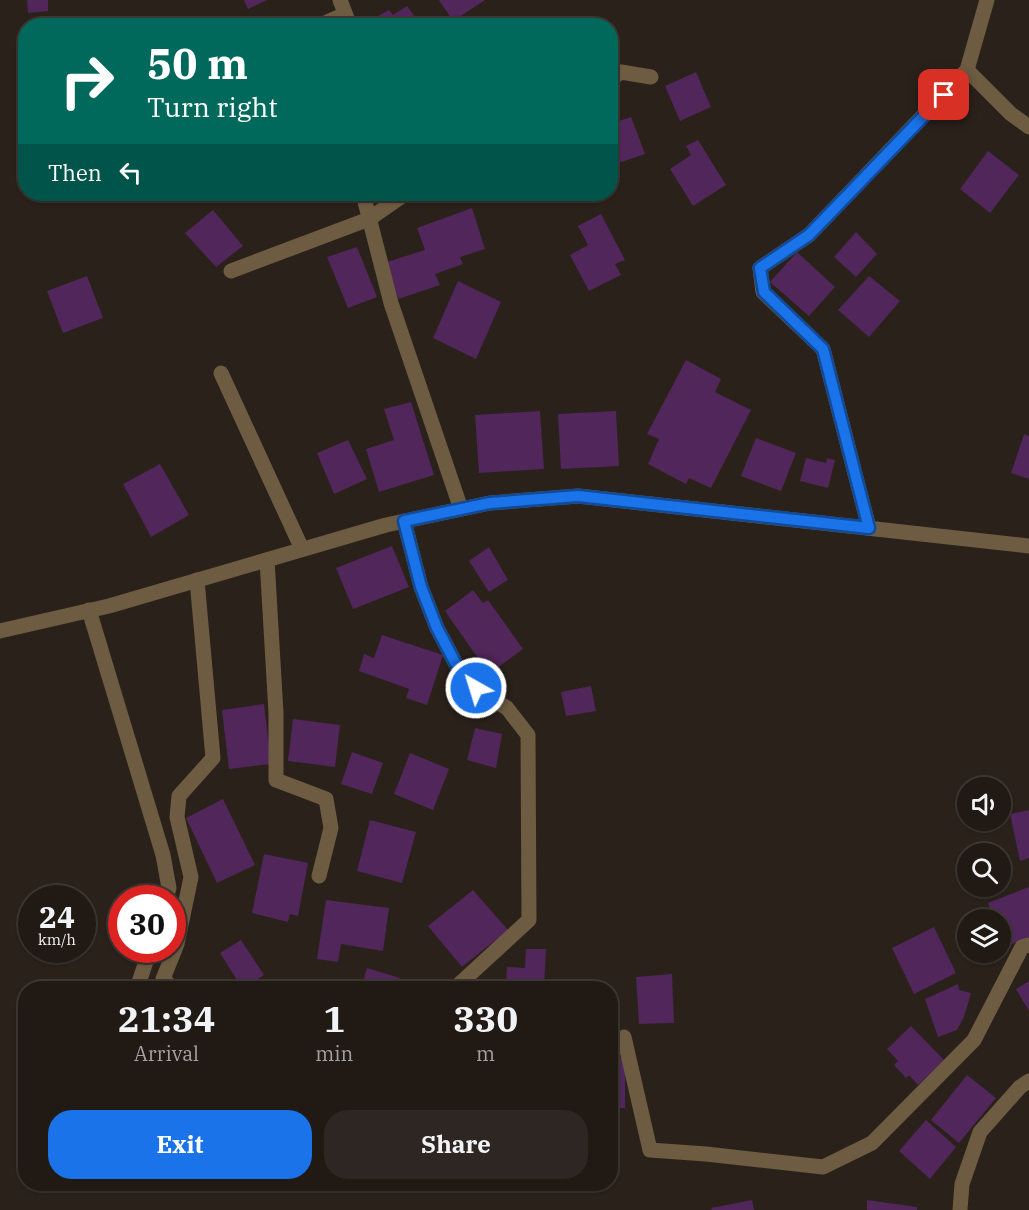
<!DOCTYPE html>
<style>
body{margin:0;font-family:"IBM Plex Serif",serif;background:#2d2622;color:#f1f3f6;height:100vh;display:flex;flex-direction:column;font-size:22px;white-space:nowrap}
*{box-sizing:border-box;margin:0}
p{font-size:20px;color:#a2a0a0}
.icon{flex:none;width:33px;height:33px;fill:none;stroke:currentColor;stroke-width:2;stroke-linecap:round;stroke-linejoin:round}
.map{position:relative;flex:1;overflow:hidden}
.panel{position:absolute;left:18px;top:981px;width:600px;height:210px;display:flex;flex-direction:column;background:#201914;border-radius:24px;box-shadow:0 2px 4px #0004,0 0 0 2px #3d3834}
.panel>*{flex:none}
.guide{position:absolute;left:18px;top:18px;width:600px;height:183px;border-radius:24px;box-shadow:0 2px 4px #0004,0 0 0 2px #3d3834;background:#00695c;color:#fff;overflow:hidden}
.buttons{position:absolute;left:957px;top:777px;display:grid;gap:12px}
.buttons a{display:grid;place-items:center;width:54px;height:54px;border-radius:50%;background:#201914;box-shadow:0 2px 4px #0004,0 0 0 2px #3d3834;font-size:30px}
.speed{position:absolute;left:18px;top:885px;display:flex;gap:12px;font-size:30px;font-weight:700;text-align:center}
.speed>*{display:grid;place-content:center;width:78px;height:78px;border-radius:50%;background:#201914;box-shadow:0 2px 4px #0004,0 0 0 2px #3d3834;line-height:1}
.speed small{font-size:15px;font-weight:400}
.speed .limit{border:9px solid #d22;background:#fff;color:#111}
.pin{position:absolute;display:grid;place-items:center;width:51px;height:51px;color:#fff;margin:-26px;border-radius:12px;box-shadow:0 3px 9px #0006}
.me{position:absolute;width:66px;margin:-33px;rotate:321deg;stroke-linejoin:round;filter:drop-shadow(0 0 4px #0008)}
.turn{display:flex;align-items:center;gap:21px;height:126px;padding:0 30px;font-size:27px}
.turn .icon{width:78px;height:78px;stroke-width:2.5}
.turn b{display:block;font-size:42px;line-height:51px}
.then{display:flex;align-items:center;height:57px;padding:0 30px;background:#0003;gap:12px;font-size:22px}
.eta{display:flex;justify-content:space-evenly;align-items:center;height:102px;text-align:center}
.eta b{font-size:36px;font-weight:800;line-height:42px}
.button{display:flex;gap:12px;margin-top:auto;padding:12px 30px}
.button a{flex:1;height:69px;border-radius:24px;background:#1a73e8;color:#fff;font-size:24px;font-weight:800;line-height:69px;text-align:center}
.button a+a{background:#2d2622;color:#f1f3f6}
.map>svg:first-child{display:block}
.building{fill:#51265a}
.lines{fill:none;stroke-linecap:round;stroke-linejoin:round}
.minor{stroke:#6d5c42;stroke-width:15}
.tertiary{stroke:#6d5c42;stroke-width:15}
.route-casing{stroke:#114b97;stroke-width:15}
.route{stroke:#1a73e8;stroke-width:10}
</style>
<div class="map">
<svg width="1029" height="1210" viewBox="0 0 1029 1210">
<rect width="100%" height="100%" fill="#2a211a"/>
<path class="building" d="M27,0H48V11L28,13Z
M244,0H267L248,9Z
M439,0H485L453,21Z
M407,6L416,18L420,16L425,26H374L371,20L389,10L393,15Z
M696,72L711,107L680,121L665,86Z
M631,117L645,154L610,166V124Z
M698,140L726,185L693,206L670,169L691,155L686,146Z
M988,151L1019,175L990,213L960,189Z
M513,194H553V195L515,202Z
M472,208L485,249L460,257L463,264L435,274L440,285L398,299L387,262L425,250L417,228Z
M213,210L243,246L216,267L185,233Z
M601,214L625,260L615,264L621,275L589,291L570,255L588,245L578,226Z
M856,232L877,254L856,277L834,257Z
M357,247L377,297L348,308L327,257Z
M797,252L835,287L809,316L770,282Z
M87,276L103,318L63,333L47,291Z
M869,276L900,301L869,337L838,310Z
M458,281L501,302L476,359L433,338Z
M686,360L721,379L715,392L751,410L711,488L689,478L686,484L648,464L659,439L647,434Z
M411,402L434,475L379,492L366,449L394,440L384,409Z
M540,411L544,469L479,473L475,415Z
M616,411L619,466L561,469L558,414Z
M1024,434L1029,436V479L1011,473Z
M756,438L796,453L781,491L741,476Z
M348,440L367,479L334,494L317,453Z
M806,458L826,463L827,458L835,460L828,488L800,481Z
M160,464L189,515L151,537L123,484Z
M392,546L409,587L353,609L336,568Z
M489,547L508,580L489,592L469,561Z
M473,590L483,603L488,600L523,649L489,674L445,611Z
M382,635L443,655L427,705L406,698L409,689L359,671L364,654L374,658Z
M591,686L596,711L566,716L561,692Z
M264,704L271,764L229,769L222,710Z
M293,719L340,725L335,767L288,761Z
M475,728L502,734L496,768L467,760Z
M352,752L383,763L372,794L341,784Z
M410,753L449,769L433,810L394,794Z
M223,799L255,865L217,883L186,818Z
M1029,810V858L1020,861L1010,814Z
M370,820L416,832L402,883L357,871Z
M264,854L308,863L298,916L290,914L288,922L252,913Z
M1029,887V937L1000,949V920H994L988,903Z
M473,890L508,930L462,967L428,926Z
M326,900L389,908L383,951L341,944L338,962L317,959Z
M934,927L956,973L914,994L892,948Z
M241,940L264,975L244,988H242L220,953Z
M526,949H546L544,988H491V984L506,985L507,967L525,968Z
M367,968L400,978L397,988H361Z
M672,974L674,1023L639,1024L636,977Z
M1029,981V1011L1016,989Z
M958,984L959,990L971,993L964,1017L957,1030L938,1037L925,999Z
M911,1026L944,1060L918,1085L909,1075L906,1078L894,1065L898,1061L887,1049Z
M610,1058H625V1108H610Z
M967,1075L996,1098L959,1143L931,1120Z
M926,1120L956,1147L930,1179L899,1151Z
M752,1200L754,1210H712L711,1208Z
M867,1200L917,1207V1210H867Z"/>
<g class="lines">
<path class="minor" d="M340,0L350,26
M318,26L345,14
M967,70L1011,114L1029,127
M610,80L621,72L651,77
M363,194L391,303L461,509
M231,271L369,219L405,194
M221,373L302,549
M404,521L421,587L437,628L457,666L476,689L507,708L528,735L529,920L455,988
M869,528L823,349L763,292L760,268L809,235L967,70L987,0
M267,560L276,713V780L326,799L331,828L319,876
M89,610L163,855L169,888L166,898
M137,988L150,950
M173,988L163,979L177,944L191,877L177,817L179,796L213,758L197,580
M624,1037L650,1150L706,1154L823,1167L872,1143L974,1040L1022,947L1029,945
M265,1184L282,1185L284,1184
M960,1210L962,1184L980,1132L1020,1087L1029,1081"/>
<path class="tertiary" d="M0,631L109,606L386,525L490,503L578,496L1029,546"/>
</g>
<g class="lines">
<g class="route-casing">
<path id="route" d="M476,688L457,666L437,628L421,587L404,521L490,503L578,496L869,528L823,349L764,292L760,268L809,235L944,95"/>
</g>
<use href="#route" class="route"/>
</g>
</svg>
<div class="buttons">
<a><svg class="icon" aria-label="sound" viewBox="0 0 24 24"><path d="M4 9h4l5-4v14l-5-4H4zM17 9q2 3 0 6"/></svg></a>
<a><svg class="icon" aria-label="search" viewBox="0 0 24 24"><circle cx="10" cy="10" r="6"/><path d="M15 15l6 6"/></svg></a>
<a><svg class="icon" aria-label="layers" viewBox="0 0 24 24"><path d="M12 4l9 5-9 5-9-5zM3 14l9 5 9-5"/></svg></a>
</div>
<div class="speed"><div>24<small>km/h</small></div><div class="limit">30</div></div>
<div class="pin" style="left:944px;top:95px;background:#d93025"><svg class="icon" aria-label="arrive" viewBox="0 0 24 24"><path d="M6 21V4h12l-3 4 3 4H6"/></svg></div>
<svg class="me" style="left:476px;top:688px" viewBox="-20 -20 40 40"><circle r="17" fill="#1a73e8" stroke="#fff" stroke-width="3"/><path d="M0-11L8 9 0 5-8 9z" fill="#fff"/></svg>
<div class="guide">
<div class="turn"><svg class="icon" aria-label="right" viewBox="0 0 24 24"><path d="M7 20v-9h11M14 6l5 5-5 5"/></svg><div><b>50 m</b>Turn right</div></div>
<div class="then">Then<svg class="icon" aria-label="left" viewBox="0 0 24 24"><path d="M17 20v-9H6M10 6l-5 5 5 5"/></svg></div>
</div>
<section class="panel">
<div class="eta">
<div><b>21:34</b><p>Arrival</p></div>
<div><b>1</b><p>min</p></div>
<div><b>330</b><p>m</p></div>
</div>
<div class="button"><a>Exit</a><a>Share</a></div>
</section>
</div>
